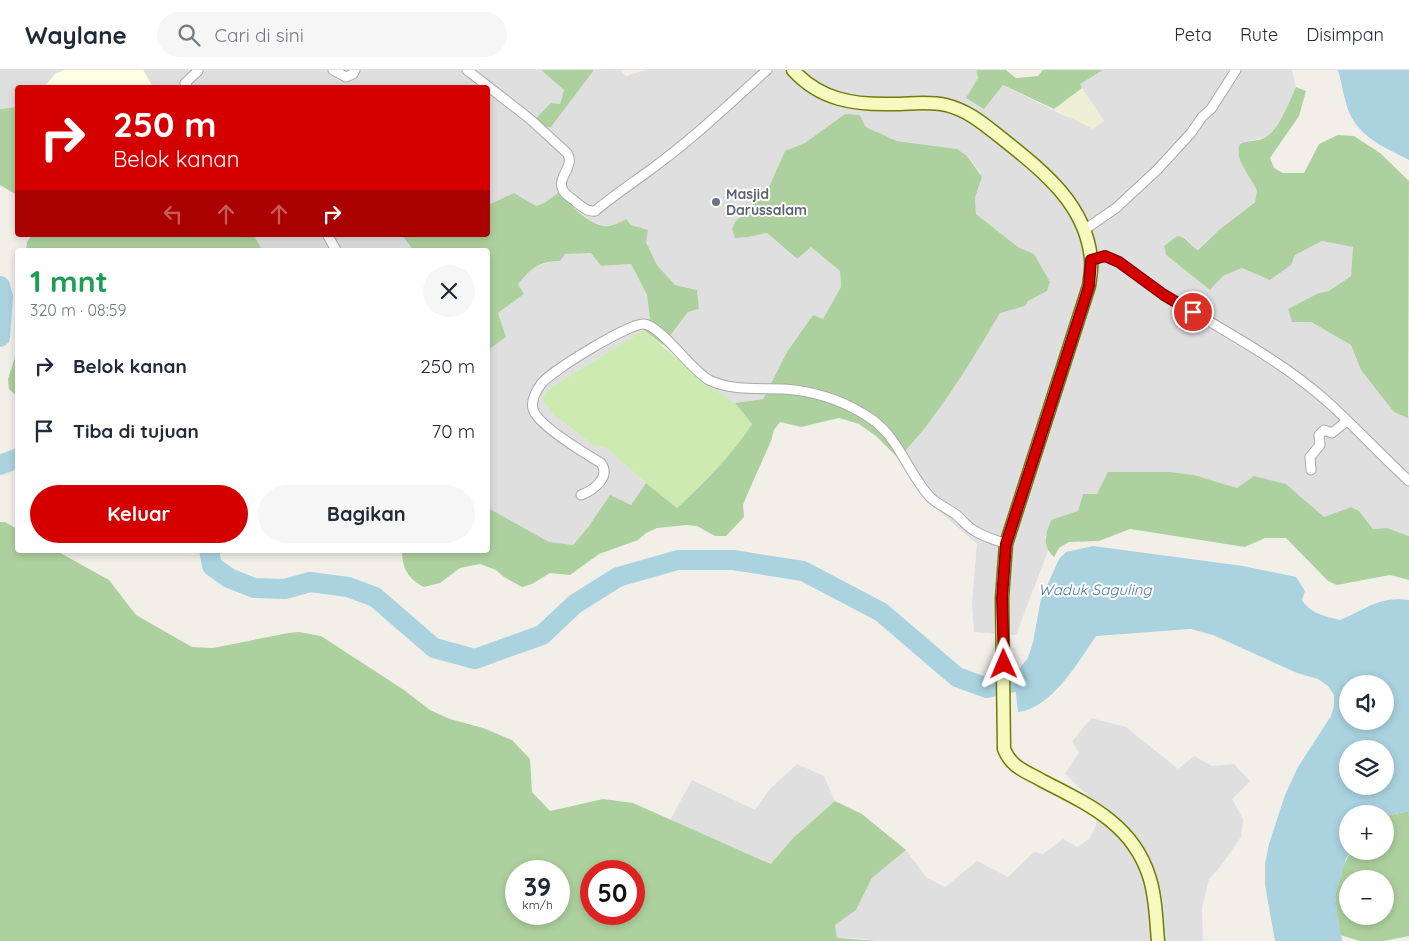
<!DOCTYPE html>
<html lang="id">
<meta charset="utf-8">
<style>
body{margin:0;font-family:Quicksand,sans-serif;background:#f6f6f7;color:#1f2937;height:100vh;display:flex;flex-direction:column;font-size:19px;white-space:nowrap}
*{box-sizing:border-box;margin:0}
p{font-size:16px;color:#747a83}
.icon{flex:none;width:28px;height:28px;fill:none;stroke:currentColor;stroke-width:2;stroke-linecap:round;stroke-linejoin:round}
.map{position:relative;flex:1;overflow:hidden}
.drawer{position:absolute;left:15px;top:178px;width:475px;height:305px;display:flex;flex-direction:column;background:#fff;border-radius:5px;box-shadow:0 2px 8px #0003}
.drawer>*{flex:none}
.top-card{position:absolute;left:15px;top:15px;width:475px;height:152px;border-radius:5px;box-shadow:0 2px 8px #0003;background:#d40000;color:#fff;overflow:hidden}
.tools{position:absolute;left:1339px;top:605px;display:grid;gap:10px}
.tools a{display:grid;place-items:center;width:55px;height:55px;border-radius:50%;background:#fff;box-shadow:0 2px 8px #0003;font-size:25px}
.speed{position:absolute;left:505px;top:790px;display:flex;gap:10px;font-size:25px;font-weight:700;text-align:center}
.speed>*{display:grid;place-content:center;width:65px;height:65px;border-radius:50%;background:#fff;box-shadow:0 2px 8px #0003;line-height:1}
.speed small{font-size:12px;font-weight:400}
.speed .limit{border:8px solid #d22;background:#fff;color:#111}
.pin{position:absolute;display:grid;place-items:center;width:42px;height:42px;color:#fff;margin:-21px;border:2px solid #fff;border-radius:50%;box-shadow:0 1px 5px #0007}
.me{position:absolute;width:55px;margin:-28px;rotate:359deg;stroke-linejoin:round;filter:drop-shadow(0 0 4px #0008)}
.turn{display:flex;align-items:center;gap:18px;height:105px;padding:0 15px;font-size:22px}
.turn .icon{width:65px;height:65px;stroke-width:2.5}
.turn b{display:block;font-size:35px;line-height:42px}
.lanes{display:flex;align-items:center;height:48px;padding:0 15px;background:#0003;justify-content:center;gap:25px;direction:ltr}
.lanes .off{opacity:.35}
.round{display:grid;place-items:center;flex:none;width:52px;height:52px;border-radius:26px;background:#f6f6f7}
.summary{display:flex;align-items:center;justify-content:space-between;height:85px;padding:0 15px}
h1{font-size:30px;font-weight:700;line-height:38px;color:#1e9e55}
.button{display:flex;gap:10px;margin-top:auto;padding:10px 15px}
.button a{flex:1;height:58px;border-radius:30px;background:#d40000;color:#fff;font-size:20px;font-weight:700;line-height:58px;text-align:center}
.button a+a{background:#f6f6f7;color:#1f2937}
ul{padding:0;list-style:none}
li{display:flex;align-items:center;gap:15px;height:65px;padding:0 15px}
li div{flex:1}
li b{display:block;font-size:19px}
li em{font-style:normal}
header{display:flex;align-items:center;gap:30px;box-sizing:border-box;height:70px;padding:0 25px;background:#fff;border-bottom:1px solid #e0e1e3}
header strong{font-size:24px}
nav{display:flex;gap:28px;margin-inline-start:auto;font-size:18px}
.search{width:350px;height:45px;background:#f6f6f7;display:flex;align-items:center;gap:12px;box-sizing:border-box;padding:0 18px;border-radius:28px;color:#747a83;font-size:19px}
.map>svg:first-child{display:block}
.residential{fill:#e0dfdf}
.education{fill:#ffffe5}
.farmland{fill:#eef0d5}
.grass{fill:#cdebb0}
.forest{fill:#add19e;fill-rule:evenodd}
.water{fill:#aad3df;fill-rule:evenodd}
.lines{fill:none;stroke-linecap:round;stroke-linejoin:round}
.river{stroke:#aad3df;stroke-width:20}
.minor-casing{stroke:#a9a9a9;stroke-width:11}
.secondary-casing{stroke:#707d05;stroke-width:15}
.minor{stroke:#fff;stroke-width:9}
.secondary{stroke:#f7fabf;stroke-width:12}
.route-casing{stroke:#8a0000;stroke-width:12}
.route{stroke:#d40000;stroke-width:9}
.worship-dot{fill:#6b7280;stroke:#fff;stroke-width:2}
.labels{text-anchor:middle;stroke-width:4;stroke-linejoin:round;paint-order:stroke}
.worship-label{font-size:14px;font-weight:bold;fill:#5b616d;stroke:#fff;text-anchor:start}
.water-label{font-size:15px;font-style:italic;fill:#4a7aab;stroke:#fff}
</style>
<header>
<strong>Waylane</strong>
<div class="search"><svg class="icon" aria-label="search" viewBox="0 0 24 24"><circle cx="10" cy="10" r="6"/><path d="M15 15l6 6"/></svg>Cari di sini</div>
<nav><a>Peta</a><a>Rute</a><a>Disimpan</a></nav>
</header>
<div class="map">
<svg width="1409" height="871" viewBox="0 0 1409 871">
<rect width="100%" height="100%" fill="#f2efe9"/>
<path class="residential" d="M0,0H66L56,3L44,17L18,18L17,37L0,39Z
M143,0H541L564,20L560,34L546,57L594,0H620L626,6L646,0H976L984,39L1003,15L1067,47L1104,51L1079,14L1103,0H1292L1296,17L1285,42L1274,59L1266,67L1245,72L1253,111L1257,122L1255,131L1219,160L1197,180L1193,178L1187,169L1177,166L1164,176L1166,185L1210,220L1223,206L1242,198L1291,195L1295,185L1322,171L1354,177L1351,206L1329,221L1319,223L1292,252H1311L1351,275L1361,300L1377,319L1408,347L1409,345V466L1387,458L1373,459L1359,441L1351,437L1324,447L1320,445L1299,425L1237,418L1194,405L1170,402L1097,424H1083L1078,441L1045,466L1048,481L1016,565L974,562L972,533L977,474L924,428L899,389L913,370L932,349L956,314L1000,243L1016,237L1047,221L1034,184L1018,177L976,144L975,128L981,112L980,102L967,86L957,79L897,71L870,59L865,56L859,45L795,78L785,81L768,119L735,152L748,167L767,163L796,189L811,177L840,201L841,218L823,250L787,282L763,329L735,333L707,315L663,275L688,242L699,239L697,220L675,215L657,195L646,172L647,160L631,155L626,150L613,155L604,156L588,149L558,123L544,133L536,136L514,123L488,135V18L153,17Z
M254,165H402L413,180H262Z
M591,182L601,196L631,194L647,225L650,249L644,260L547,320L542,329L555,346L594,376L605,377L646,413L631,435L589,456L573,475L549,473L488,438V280L506,267L498,243L524,224L518,214L533,197L550,192L560,191L565,184Z
M1091,648L1126,657L1178,699L1194,686L1212,696L1234,694L1250,711L1232,729L1243,749L1241,767L1220,797L1209,809L1202,838L1203,871H880L855,868L837,869L835,855L856,840L872,808L906,780L927,808L945,817L977,791L1008,807L1034,782L1043,784L1063,769L1077,777L1089,769L1096,756L1098,735L1065,704L1079,682L1072,672Z
M797,694L824,706L835,731L793,768L772,794L670,750L692,710L755,740L770,719Z"/>
<path class="education" d="M66,0H143L153,17H44L56,3Z"/>
<path class="farmland" d="M1082,18L1104,51L1093,59L1054,39Z"/>
<path class="grass" d="M644,260L707,315L735,333L752,354C731,386 705,412 677,438L646,413L605,377L594,376L555,346L542,329L547,320Z"/>
<path class="forest" d="M541,0H594L551,57H545L537,53L536,48L551,33L560,34L564,20Z
M976,0H1006L1016,8L1038,6L1043,0H1103L1080,14L1082,18L1054,39L1003,15L984,39L966,28L978,8Z
M1296,17L1306,21L1299,46L1270,88L1274,98L1283,103H1304L1319,74L1338,65L1354,66L1380,83L1409,111L1408,348L1394,342L1361,300L1351,275L1311,252H1292L1288,239L1319,223L1329,221L1351,206L1353,177L1322,171L1295,185L1291,195L1270,210L1242,198L1223,206L1210,220L1166,185L1164,176L1177,166C1188,167 1189,176 1198,180L1219,160L1255,132L1257,121C1252,108 1233,89 1240,74C1248,70 1258,72 1266,67C1280,58 1289,32 1296,17Z
M17,37V50L16,52L18,53L17,125L0,115V39Z
M845,44L860,45L865,56L870,59L897,71L957,79L967,86L982,107L975,128L976,144L1018,177L1034,184L1050,212L1047,221L1028,231L1025,236L1000,243C979,278 958,314 933,347C923,362 910,374 899,389L876,366L859,354L839,348L801,357L780,352L774,360L771,371L747,425L743,435L744,447L726,466H715L697,456L687,455L657,458L646,463L638,470L599,484L570,505L550,503L532,514L522,517L504,507L496,500L480,494L460,498L440,513L424,517C408,509 402,498 402,480H488V438L549,472L573,475L589,456L610,425L631,435L646,413L677,438C705,412 731,386 752,354L735,333L763,329L787,282L813,245L823,249L841,217L840,201L811,177L797,189L767,163L748,167L735,168L732,159L735,152L768,119L785,81L805,73Z
M514,123L536,136L544,133L558,123C571,135 586,152 603,156C611,157 619,153 626,149L631,155L648,160L646,172L657,195L675,215L697,220L699,239L688,242L663,275L644,260L650,249L647,225L631,194L601,196L591,183L565,184L560,191C537,192 532,198 518,214L524,224L498,243L506,267L488,280V180H413L402,165H488V135Z
M32,165H254L262,180H26L27,172Z
M17,281V326L9,319L8,309Z
M1108,402H1170L1194,405L1237,418L1254,406L1286,414L1324,447L1351,437L1359,441L1373,459L1387,458L1409,466V510L1390,505L1337,515L1328,511L1286,468H1265L1245,477L1130,459L1099,471L1069,472L1059,478L1054,487C1041,475 1046,464 1051,450L1078,441L1083,424H1097Z
M0,452H5L17,459L18,480H55L109,510L136,545L192,577L213,578L288,563L299,562L321,566L404,620L430,640L450,649L483,658L512,670L530,689L532,722L550,741L603,729L633,733L771,794L793,768L835,731L862,744L906,780L872,808L856,840L835,855L837,868L880,871H0ZM559,801V844H516V801ZM591,801H634V844H591Z
M1409,741V866L1384,871H1360L1340,865L1335,826L1344,795L1351,781H1385V746ZM1348,809H1385V846H1348Z"/>
<path class="water" d="M1338,0H1409V90C1386,78 1360,68 1349,42C1344,29 1342,14 1338,0Z
M1093,476L1243,496L1296,507L1305,521L1302,530C1311,544 1325,546 1340,550C1366,540 1377,526 1409,530V741L1385,746V744H1348V781H1351L1346,789L1335,826L1342,871H1275L1265,815V794L1269,774L1285,725L1298,697L1331,646L1334,636V625L1328,616L1318,609L1297,603L1213,565L1139,545L1107,562L1098,563C1080,589 1052,639 1018,642L1014,605L1028,588L1033,572L1041,529L1059,489L1066,482ZM1348,614H1385V651H1348ZM1348,679H1385V716H1348Z"/>
<g class="lines">
<path class="river" d="M0,216L3,227L0,267
M0,395L18,388
M209,480L212,496L229,508L254,518L285,519L310,512L348,517L375,527L434,578L475,589L542,565L575,534L618,507L678,490H733L803,501L881,542L957,607L987,618L1022,610L1037,599
M1096,556L1189,549"/>
<g class="minor-casing">
<path id="minor" d="M333,0L346,7L353,4L355,0
M467,0L530,49L567,83C576,96 556,107 563,120C565,125 573,129 577,133C583,137 587,142 595,141C613,126 631,114 650,100C692,70 729,34 767,0
M188,18L185,13L198,1L197,0
M1084,160L1116,138L1157,100L1191,63L1202,47L1211,39L1236,0
M330,165L328,166L336,180
M1091,190L1105,186C1127,195 1144,212 1165,225C1220,259 1282,290 1330,334C1357,359 1382,386 1409,411
M1311,400L1310,387L1320,375L1319,365L1324,360L1332,363L1347,351
M581,425C594,420 611,407 601,393C586,384 537,355 533,339C531,331 536,321 541,314C551,301 629,253 644,254C661,256 691,300 709,310C731,321 760,318 784,319C813,321 837,328 862,343C899,363 904,398 930,427C937,434 947,438 955,444C962,449 967,457 975,461C984,467 996,470 1006,474"/>
</g>
<g class="secondary-casing">
<path id="secondary" d="M793,0C820,30 854,35 893,34C911,34 929,31 946,35C970,41 986,56 1004,70C1044,102 1086,135 1091,189C1092,198 1090,208 1089,216L1006,474L1002,528L1004,679C1011,697 1025,701 1041,710C1087,734 1132,753 1149,806C1156,827 1156,850 1158,871"/>
</g>
<use href="#minor" class="minor"/>
<use href="#secondary" class="secondary"/>
</g>
<g class="lines">
<g class="route-casing">
<path id="route" d="M1004,594L1002,528L1006,474L1084,232L1089,216L1091,190L1105,186L1119,192L1164,225L1193,242"/>
</g>
<use href="#route" class="route"/>
</g>
<circle class="worship-dot" cx="716" cy="132" r="5"/>
<g class="labels">
<g class="worship-label">
<text x="726" y="129">Masjid<tspan x="726" dy="16">Darussalam</tspan></text>
</g>
<g class="water-label">
<text x="1095" y="525">Waduk Saguling</text>
</g>
</g>
</svg>
<div class="tools">
<a><svg class="icon" aria-label="sound" viewBox="0 0 24 24"><path d="M4 9h4l5-4v14l-5-4H4zM17 9q2 3 0 6"/></svg></a>
<a><svg class="icon" aria-label="layers" viewBox="0 0 24 24"><path d="M12 4l9 5-9 5-9-5zM3 14l9 5 9-5"/></svg></a>
<a>+</a>
<a>−</a>
</div>
<div class="speed"><div>39<small>km/h</small></div><div class="limit">50</div></div>
<div class="pin" style="left:1193px;top:242px;background:#d93025"><svg class="icon" aria-label="arrive" viewBox="0 0 24 24"><path d="M6 21V4h12l-3 4 3 4H6"/></svg></div>
<svg class="me" style="left:1004px;top:594px" viewBox="-20 -20 40 40"><path d="M0-17L14 15 0 8-14 15z" fill="#d40000" stroke="#fff" stroke-width="4"/></svg>
<div class="top-card">
<div class="turn"><svg class="icon" aria-label="right" viewBox="0 0 24 24"><path d="M7 20v-9h11M14 6l5 5-5 5"/></svg><div><b>250 m</b>Belok kanan</div></div>
<div class="lanes"><svg class="icon off" aria-label="left" viewBox="0 0 24 24"><path d="M17 20v-9H6M10 6l-5 5 5 5"/></svg><svg class="icon off" aria-label="ahead" viewBox="0 0 24 24"><path d="M12 20V5M6 11l6-6 6 6"/></svg><svg class="icon off" aria-label="ahead" viewBox="0 0 24 24"><path d="M12 20V5M6 11l6-6 6 6"/></svg><svg class="icon" aria-label="right" viewBox="0 0 24 24"><path d="M7 20v-9h11M14 6l5 5-5 5"/></svg></div>
</div>
<section class="drawer">
<div class="summary"><div><h1>1 mnt</h1><p>320 m · 08:59</p></div><a class="round"><svg class="icon" aria-label="close" viewBox="0 0 24 24"><path d="M6 6l12 12M18 6L6 18"/></svg></a></div>
<ul>
<li><svg class="icon" aria-label="right" viewBox="0 0 24 24"><path d="M7 20v-9h11M14 6l5 5-5 5"/></svg><div><b>Belok kanan</b></div><em>250 m</em></li>
<li><svg class="icon" aria-label="arrive" viewBox="0 0 24 24"><path d="M6 21V4h12l-3 4 3 4H6"/></svg><div><b>Tiba di tujuan</b></div><em>70 m</em></li>
</ul>
<div class="button"><a>Keluar</a><a>Bagikan</a></div>
</section>
</div>
